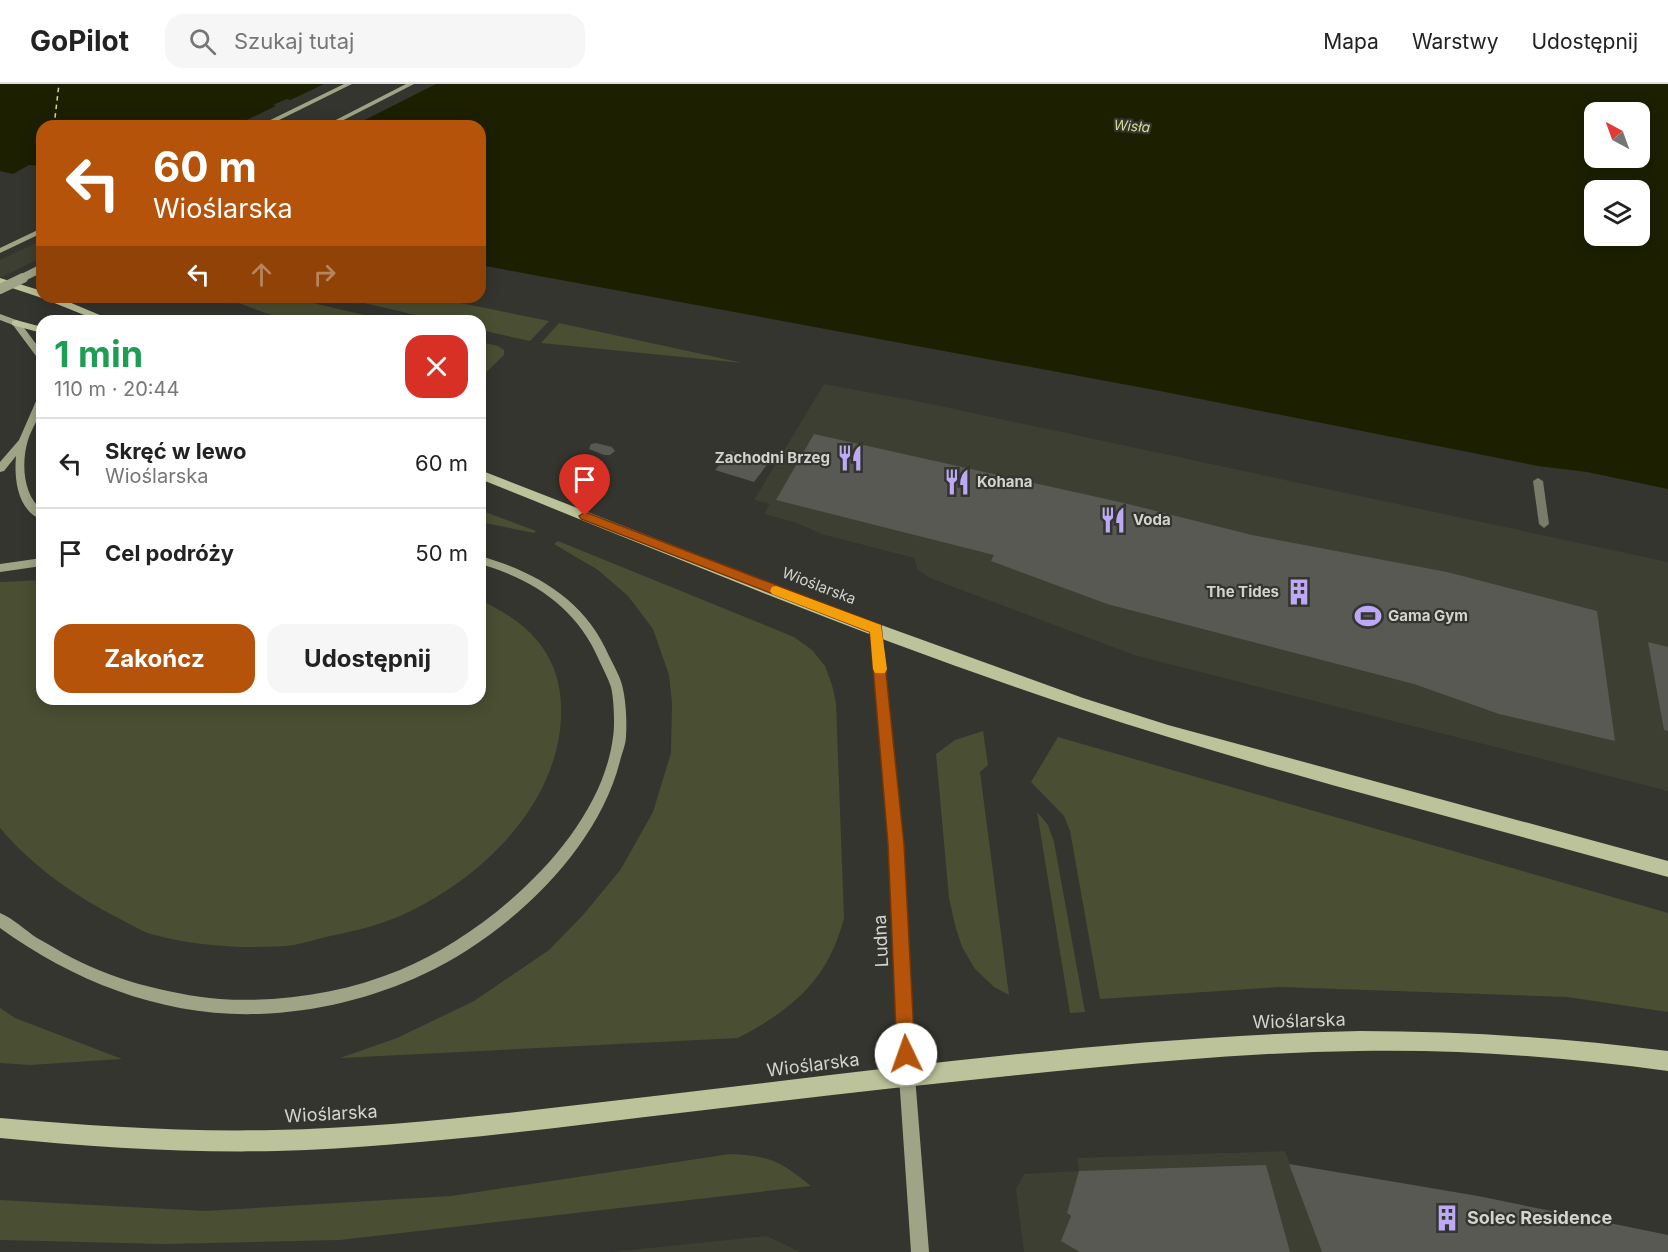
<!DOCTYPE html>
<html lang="pl">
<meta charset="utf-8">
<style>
body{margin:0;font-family:Inter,sans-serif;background:#f6f6f6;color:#222;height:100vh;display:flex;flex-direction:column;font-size:22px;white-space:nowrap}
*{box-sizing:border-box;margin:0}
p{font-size:20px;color:#767676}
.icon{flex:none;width:33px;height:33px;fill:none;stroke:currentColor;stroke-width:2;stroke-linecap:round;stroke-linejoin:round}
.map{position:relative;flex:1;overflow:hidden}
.sheet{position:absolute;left:36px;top:231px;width:450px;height:390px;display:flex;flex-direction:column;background:#fff;border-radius:18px;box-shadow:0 3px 15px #0003}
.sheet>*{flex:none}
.hud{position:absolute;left:36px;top:36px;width:450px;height:183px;border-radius:18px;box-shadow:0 3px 15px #0003;background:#b45309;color:#fff;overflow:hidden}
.needle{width:39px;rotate:319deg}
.tools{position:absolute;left:1584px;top:18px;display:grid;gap:12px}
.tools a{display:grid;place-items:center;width:66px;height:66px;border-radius:12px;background:#fff;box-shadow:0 3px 15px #0003;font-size:30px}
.pin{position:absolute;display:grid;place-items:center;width:51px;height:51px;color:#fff;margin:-62px -26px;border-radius:50% 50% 50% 0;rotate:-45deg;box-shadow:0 0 6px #0007}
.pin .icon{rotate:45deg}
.me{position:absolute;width:66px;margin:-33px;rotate:357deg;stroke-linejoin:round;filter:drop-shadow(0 0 4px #0008)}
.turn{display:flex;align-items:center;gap:21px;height:126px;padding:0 18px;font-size:27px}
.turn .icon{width:78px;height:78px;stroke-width:2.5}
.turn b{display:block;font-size:42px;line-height:51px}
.lanes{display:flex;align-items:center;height:57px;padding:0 18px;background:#0003;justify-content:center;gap:30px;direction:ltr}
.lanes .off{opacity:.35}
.round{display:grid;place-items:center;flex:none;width:63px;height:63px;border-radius:18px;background:#f6f6f6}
.headline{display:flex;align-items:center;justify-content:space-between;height:102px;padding:0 18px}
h1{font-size:36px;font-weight:700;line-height:45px;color:#1e9e55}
.action{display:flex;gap:12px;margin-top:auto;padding:12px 18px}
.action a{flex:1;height:69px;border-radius:18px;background:#b45309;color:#fff;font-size:24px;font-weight:700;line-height:69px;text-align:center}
.action a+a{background:#f6f6f6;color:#222}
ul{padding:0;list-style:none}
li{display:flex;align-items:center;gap:18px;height:90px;padding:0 18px;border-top:2px solid #e0e0e0}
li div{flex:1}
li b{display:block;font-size:22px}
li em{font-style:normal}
header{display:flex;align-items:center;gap:36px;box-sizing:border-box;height:84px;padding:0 30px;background:#fff;border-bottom:2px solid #e0e0e0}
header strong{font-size:28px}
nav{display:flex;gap:33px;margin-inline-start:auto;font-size:21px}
.search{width:420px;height:54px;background:#f6f6f6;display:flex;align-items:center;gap:15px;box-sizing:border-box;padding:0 21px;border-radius:18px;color:#767676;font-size:22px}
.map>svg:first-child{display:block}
.built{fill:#3d3f32}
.green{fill:#4a4e32}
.water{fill:#1c2001;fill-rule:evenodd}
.pier{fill:#34352e}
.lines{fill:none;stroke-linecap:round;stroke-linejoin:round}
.ferry{stroke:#d1dc95;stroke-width:1.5;stroke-dasharray:4.5 4;stroke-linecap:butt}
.building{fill:#585952}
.lane{fill:#787c69;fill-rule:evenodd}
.secondary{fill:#9ea485;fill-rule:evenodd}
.primary{fill:#bcc39b;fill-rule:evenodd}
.secondary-bridge-far1{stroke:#9ea485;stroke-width:8}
.secondary-bridge{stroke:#9ea485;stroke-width:10}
.route{fill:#b45309;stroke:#753606;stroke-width:1.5}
.slow{fill:#f59e0b}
.labels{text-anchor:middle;stroke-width:4.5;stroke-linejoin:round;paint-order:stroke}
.far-water-label{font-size:14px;font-style:italic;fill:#d1dc95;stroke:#34352e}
.poi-label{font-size:15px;font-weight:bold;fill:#d3d4d0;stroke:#34352e;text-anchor:start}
.street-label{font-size:15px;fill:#d3d4d0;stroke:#34352e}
.near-street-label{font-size:18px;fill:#d3d4d0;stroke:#34352e}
.near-poi-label{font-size:18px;font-weight:bold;fill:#d3d4d0;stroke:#34352e;text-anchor:start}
</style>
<header>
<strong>GoPilot</strong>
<div class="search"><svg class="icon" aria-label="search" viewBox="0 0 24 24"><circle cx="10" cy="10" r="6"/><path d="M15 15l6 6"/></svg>Szukaj tutaj</div>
<nav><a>Mapa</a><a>Warstwy</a><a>Udostępnij</a></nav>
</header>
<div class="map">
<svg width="1668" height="1168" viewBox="0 0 1668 1168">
<rect width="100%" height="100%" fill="#34352e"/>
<path class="built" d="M42,156V173L0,194V176Z
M824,300L931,320L1668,478V707L1134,571L930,494L918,486L914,474L822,450L794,438L764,430L770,420L754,416Z
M1285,1067L1322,1168H1024L1016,1105L1024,1090L1079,1087L1077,1074Z
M767,1152L800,1168H611Z"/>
<path class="green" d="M222,213H287L390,237H287Z
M338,213H431L549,237L530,257L480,246V237H442Z
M559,239L743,279L541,259Z
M480,258L498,262L504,266V271L480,294Z
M480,426L536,447L534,449L480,438Z
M558,457L794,553L812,566L825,582L832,601L836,619L844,834C828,896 793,925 738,954L340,974L397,954L474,917L549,866L584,830L621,785L653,728L671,669L672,619L669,591L653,545L628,512L598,486L554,460Z
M42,496V615H480V516C532,540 564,574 561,634C557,723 478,798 400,832C377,842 350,848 326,853C313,856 299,861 286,862C241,865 195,862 151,850C141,847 132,841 122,836C76,813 33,783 0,744V498Z
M983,647L988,681L980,688L1009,911L994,903L975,885L962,863L955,841L949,814L936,670L955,656Z
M1058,653L1668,829V928L1567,913L1279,903L1100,915L1070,747L1064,732L1031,698Z
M1037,728L1048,741L1054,758L1085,928L1070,929Z
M0,924L15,934L122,975L30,981L0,979Z
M730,1070C771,1072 780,1077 811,1102L340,1156L165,1160L0,1156V1116L205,1127L451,1112Z"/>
<path class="water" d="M0,0H1668V405L1587,388L1538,382L1160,307L480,181V42H365L366,39L363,37L287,15L273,21L332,42H42V82L29,81L13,90L0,87ZM1594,28H1640V74H1594ZM1594,106H1640V152H1594Z"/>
<path class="pier" d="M324,0H436L359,39L286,18Z
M278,21L333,39L335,42H234Z"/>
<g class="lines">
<path class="ferry" d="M54,42L59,0"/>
</g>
<path class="building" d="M814,350L1124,419L1252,451L1447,488L1597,527L1615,657L1499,630L1414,600L1107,520L991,477L994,471L776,416Z
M596,359L612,363L615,367L610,371H604L589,365L591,360Z
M731,367L769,378L754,398L715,386Z
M1648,558L1668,563V647L1664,646Z
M1289,1080L1478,1112L1668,1151V1168H1322Z
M1266,1081L1290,1168H1080L1061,1157L1071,1132L1067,1129L1079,1087Z"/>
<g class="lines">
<path class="lane" d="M1538,394L1543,397L1549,440L1544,444L1539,440L1533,397Z"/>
<path class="secondary" d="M344,0H352L267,42H258Z
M406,0H414L332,42H324Z
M42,144V149L0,169V164Z
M0,230L19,237L42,268V277L39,276L13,241L0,236Z
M42,312C42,332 34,339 28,356C21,379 23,411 42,426V436C17,426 14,395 16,372L4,387L0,388V378L19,356L37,315Z
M480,472C536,488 585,516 609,572C614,582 621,594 623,605C626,619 627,638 626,652C626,660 622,669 620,677C597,768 507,851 424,890C373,914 316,928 259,930C165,933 76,899 0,844V829C14,835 25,846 37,854C46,859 55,864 63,869C110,895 166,910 220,915C280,919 344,909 400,886C488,850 601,752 613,653C615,642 614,615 611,603C608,594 603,585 599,576C577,524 533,495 480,480Z
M42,474V482L0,488V480Z
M876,541L882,545L903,760L915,992L929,1168H911L899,992L889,760L870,545Z"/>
<path class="primary" d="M0,194L42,207V213H57L114,237H99L42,214L0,200Z
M16,236L42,243V249L12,241V237Z
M480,386L826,521L1083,614L1168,641L1668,777V793C1472,738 1274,689 1080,625C877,558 679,475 480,395Z
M1360,947C1463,947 1565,954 1668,967V987C1565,973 1462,965 1358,967C1268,968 1179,976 1089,984C955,997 821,1012 688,1028C551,1044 415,1063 277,1067C185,1069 92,1063 0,1054V1034C91,1042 182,1048 274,1046C404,1043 534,1026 663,1011C893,984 1129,952 1360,947Z"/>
<path class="secondary-bridge-far1" d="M20,195L42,184"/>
<path class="secondary-bridge" d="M0,205L23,194"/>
</g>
<path class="route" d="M585,428L881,541L904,760L915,970L912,976L906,978L899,976L897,970L888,760L870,548L581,435L579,432Z"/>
<path class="slow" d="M776,502L881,541L887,585L885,589H875L873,585L870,548L772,510L770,507L772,503Z"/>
<defs>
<g id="restaurant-bare" transform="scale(2.07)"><path d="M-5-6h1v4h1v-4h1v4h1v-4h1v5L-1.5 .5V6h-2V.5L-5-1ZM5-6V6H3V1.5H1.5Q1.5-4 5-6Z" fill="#bda9f5" stroke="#34352e" stroke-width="2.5" paint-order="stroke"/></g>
<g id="building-bare" transform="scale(2.07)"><path d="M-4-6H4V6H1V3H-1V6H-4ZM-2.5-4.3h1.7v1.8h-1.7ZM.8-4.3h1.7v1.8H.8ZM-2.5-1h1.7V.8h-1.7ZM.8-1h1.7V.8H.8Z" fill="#bda9f5" stroke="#34352e" stroke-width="2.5" paint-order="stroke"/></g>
<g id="stadium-bare" transform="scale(2.07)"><path d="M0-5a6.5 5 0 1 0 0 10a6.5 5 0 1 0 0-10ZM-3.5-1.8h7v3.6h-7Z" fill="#bda9f5" stroke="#34352e" stroke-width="2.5" paint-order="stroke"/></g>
</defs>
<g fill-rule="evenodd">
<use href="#restaurant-bare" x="850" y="374"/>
<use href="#restaurant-bare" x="957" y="398"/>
<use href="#restaurant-bare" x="1113" y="436"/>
<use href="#building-bare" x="1299" y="508"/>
<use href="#stadium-bare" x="1368" y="532"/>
<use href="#building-bare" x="1447" y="1134"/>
</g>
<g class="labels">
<g class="far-water-label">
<text transform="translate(1132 42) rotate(4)" y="5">Wisła</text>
</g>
<g class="poi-label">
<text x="830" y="379" text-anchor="end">Zachodni Brzeg</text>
<text x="977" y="403">Kohana</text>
<text x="1133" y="441">Voda</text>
<text x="1279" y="513" text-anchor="end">The Tides</text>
<text x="1388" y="537">Gama Gym</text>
</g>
<g class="street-label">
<text transform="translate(819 502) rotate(21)" y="5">Wioślarska</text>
</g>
<g class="near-street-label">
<text transform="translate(881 857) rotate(-93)" y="6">Ludna</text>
<text transform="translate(1299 937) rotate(-2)" y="6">Wioślarska</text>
<text transform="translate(813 981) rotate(-7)" y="6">Wioślarska</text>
<text transform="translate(331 1030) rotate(-3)" y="6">Wioślarska</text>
</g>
<g class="near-poi-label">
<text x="1467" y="1140">Solec Residence</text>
</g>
</g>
</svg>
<div class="tools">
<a><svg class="needle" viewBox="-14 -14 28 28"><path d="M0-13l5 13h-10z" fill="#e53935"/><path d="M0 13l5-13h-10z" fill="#767676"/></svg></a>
<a><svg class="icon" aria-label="layers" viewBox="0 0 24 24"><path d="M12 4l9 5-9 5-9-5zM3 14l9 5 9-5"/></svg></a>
</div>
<div class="pin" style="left:585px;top:432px;background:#d93025"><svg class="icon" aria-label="arrive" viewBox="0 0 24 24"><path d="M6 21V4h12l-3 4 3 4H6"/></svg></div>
<svg class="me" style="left:906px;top:970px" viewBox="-20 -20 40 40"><circle r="19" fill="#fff"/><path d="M0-13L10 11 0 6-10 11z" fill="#b45309"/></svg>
<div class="hud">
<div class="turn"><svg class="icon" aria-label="left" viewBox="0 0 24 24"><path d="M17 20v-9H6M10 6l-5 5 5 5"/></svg><div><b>60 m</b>Wioślarska</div></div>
<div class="lanes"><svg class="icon" aria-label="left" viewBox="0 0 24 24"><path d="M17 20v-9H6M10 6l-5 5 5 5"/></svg><svg class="icon off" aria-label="ahead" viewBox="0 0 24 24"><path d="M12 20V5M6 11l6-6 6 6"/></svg><svg class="icon off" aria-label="right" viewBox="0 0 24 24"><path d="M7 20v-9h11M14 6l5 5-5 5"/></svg></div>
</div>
<section class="sheet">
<div class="headline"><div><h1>1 min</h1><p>110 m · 20:44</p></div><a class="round" style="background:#d93025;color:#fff"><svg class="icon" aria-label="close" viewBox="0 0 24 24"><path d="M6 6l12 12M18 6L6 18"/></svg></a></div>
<ul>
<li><svg class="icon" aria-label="left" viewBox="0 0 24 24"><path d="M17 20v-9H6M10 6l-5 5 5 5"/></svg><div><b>Skręć w lewo</b><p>Wioślarska</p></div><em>60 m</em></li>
<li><svg class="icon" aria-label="arrive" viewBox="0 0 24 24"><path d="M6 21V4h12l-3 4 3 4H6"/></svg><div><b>Cel podróży</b></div><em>50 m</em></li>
</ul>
<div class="action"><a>Zakończ</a><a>Udostępnij</a></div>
</section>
</div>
